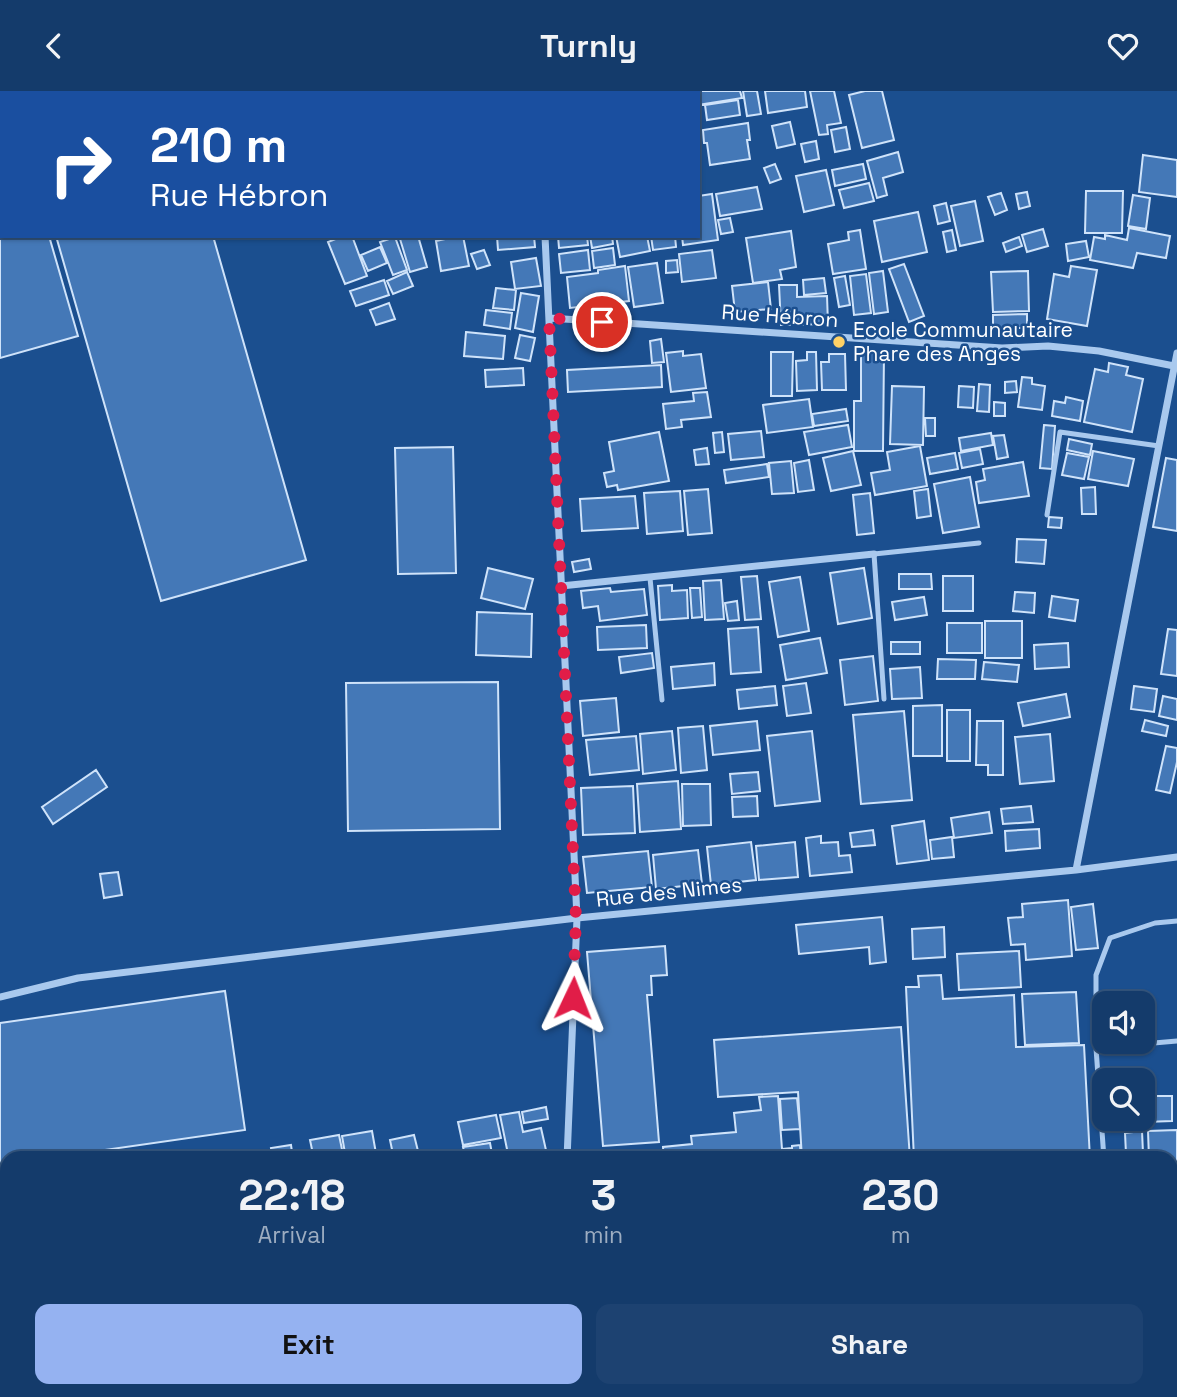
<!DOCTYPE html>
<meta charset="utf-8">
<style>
body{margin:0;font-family:"Space Grotesk",sans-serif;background:#1d4271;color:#f1f3f6;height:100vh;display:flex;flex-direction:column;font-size:26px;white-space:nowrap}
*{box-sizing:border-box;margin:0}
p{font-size:23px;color:#9dadc1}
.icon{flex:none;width:38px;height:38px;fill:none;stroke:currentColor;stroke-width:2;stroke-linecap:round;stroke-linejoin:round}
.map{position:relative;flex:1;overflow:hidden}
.panel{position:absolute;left:0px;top:1060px;width:1178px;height:247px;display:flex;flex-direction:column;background:#143b6b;border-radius:21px 21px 0 0;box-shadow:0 2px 5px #0004,0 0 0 2px #33557e}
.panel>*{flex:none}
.guide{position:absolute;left:0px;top:0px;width:700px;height:147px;box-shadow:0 2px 5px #0004,0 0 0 2px #33557e;background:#1a4fa0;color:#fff;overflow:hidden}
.fabs{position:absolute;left:1092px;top:900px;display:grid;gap:14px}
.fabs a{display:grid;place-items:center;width:63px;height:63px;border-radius:14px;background:#143b6b;box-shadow:0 2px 5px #0004,0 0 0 2px #33557e;font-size:35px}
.pin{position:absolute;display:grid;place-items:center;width:60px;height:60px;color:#fff;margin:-30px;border:4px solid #fff;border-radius:50%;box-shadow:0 2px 7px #0007}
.me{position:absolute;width:77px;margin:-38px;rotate:2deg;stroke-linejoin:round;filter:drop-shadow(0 0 5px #0008)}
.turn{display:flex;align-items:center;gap:24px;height:147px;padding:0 35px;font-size:32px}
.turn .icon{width:91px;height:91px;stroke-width:2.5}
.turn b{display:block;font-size:49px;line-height:60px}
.eta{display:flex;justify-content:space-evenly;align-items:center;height:119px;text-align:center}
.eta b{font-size:42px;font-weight:800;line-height:49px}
.cta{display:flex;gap:14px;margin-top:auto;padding:14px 35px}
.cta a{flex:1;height:80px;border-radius:14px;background:#95b2f1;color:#111;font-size:28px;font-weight:800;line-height:80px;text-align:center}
.cta a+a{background:#1d4271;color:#f1f3f6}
header{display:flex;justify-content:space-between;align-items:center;height:91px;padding:0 35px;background:#143b6b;font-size:32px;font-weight:800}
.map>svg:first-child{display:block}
.building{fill:#4478b7;stroke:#cfe3fa;stroke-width:2}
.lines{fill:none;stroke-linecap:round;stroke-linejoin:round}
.service{stroke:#a9c9ee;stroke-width:5}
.minor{stroke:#a9c9ee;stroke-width:7}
.route{stroke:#e11d48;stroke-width:12;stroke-dasharray:0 21.6}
.poi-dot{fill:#ffd166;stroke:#1b4f8f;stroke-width:2.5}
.labels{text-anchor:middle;stroke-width:5;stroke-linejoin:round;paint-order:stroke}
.street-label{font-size:21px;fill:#fff;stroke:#1b4f8f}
.poi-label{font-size:21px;fill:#fff;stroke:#1b4f8f;text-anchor:start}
</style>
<header><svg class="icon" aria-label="back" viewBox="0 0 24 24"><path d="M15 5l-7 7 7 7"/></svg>Turnly<svg class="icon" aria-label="heart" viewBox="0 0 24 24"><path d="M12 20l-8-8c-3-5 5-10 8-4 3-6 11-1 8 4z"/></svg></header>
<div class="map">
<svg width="1177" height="1306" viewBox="0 0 1177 1306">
<rect width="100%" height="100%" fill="#1b4f8f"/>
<path class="building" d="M699,0H740L742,7L698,14Z
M743,0H757L761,23L747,25Z
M765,0H805L807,16L768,22Z
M810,0H834L841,32L827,34L828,43L819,44Z
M865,0H882L894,49L862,57L849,4Z
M738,9L740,24L707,29L705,14Z
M790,31L795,53L777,57L772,35Z
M748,32L750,49H747L750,68L710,74L707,52H704L703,39Z
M846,36L850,58L835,61L831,39Z
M816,50L819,68L805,71L801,53Z
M898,61L903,81L883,87L887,104L877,107L867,70Z
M1143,64L1177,69V106L1139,101Z
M775,73L781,88L770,92L764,77Z
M863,73L866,88L835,95L832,79Z
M826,79L834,114L804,121L796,85Z
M0,88H2V145H49L78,245L0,267Z
M869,92L874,110L844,117L839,99Z
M757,96L762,118L720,125L716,103Z
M1086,100H1123L1122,142H1085Z
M1027,101L1030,115L1019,118L1016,103Z
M1001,102L1007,119L995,124L988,106Z
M712,103L718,149L683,154L682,145H698V105Z
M1133,104L1150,107L1146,138L1128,135Z
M975,110L983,150L960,155L951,115Z
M946,112L950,130L938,133L934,115Z
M918,121L927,161L882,171L874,130Z
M730,127L733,141L721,143L718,129Z
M1129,137L1170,145L1166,167L1137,162L1133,177L1090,169L1094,146L1105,148V144L1127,149Z
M1043,138L1048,155L1027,161L1022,144Z
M860,139L866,178L833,183L828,153L849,149L848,141Z
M952,139L956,159L947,161L943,141Z
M791,140L796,176L780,179L782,188L753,192L746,147Z
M56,145H213L306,469L161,510Z
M343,145H352L367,185L345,193L328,151Z
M409,145H418L427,176L410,181L400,148Z
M459,145H463L469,175L441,180L436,150Z
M497,145H534L535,156L498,159Z
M558,145H587L588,154L559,157Z
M590,145H612L613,153L592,157Z
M616,145H647L650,160L620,166Z
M651,145H675L676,156L653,159Z
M395,146L407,179L393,184L380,151Z
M1019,146L1022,155L1006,161L1003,152Z
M1086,150L1089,166L1068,170L1066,153Z
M380,156L387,172L368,180L361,164Z
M613,157L615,174L594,177L592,160Z
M484,159L490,174L477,178L471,163Z
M588,159L590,179L561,182L559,163Z
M712,159L716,187L682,191L679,163Z
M536,167L541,195L515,198L511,171Z
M677,169L678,181L666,182V170Z
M657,172L663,212L634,216L628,176Z
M904,173L924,225L909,231L889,178Z
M625,175L629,210L570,217L567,186L598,182V179Z
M1071,175L1097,179L1087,235L1047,228L1054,183L1069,186Z
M883,180L888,221L874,223L869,182Z
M1028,180L1029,220L993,221L991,181Z
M407,181L413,195L393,203L387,190Z
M866,183L871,222L854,224L850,185Z
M845,185L850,214L839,216L834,187Z
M824,187L826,202L804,204L803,189Z
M384,189L389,204L356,215L350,200Z
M768,191L771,218L735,221L732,195Z
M779,194H797V206L827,205L828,233L781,234Z
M496,197L516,199L514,219L493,217Z
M521,202L539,205L533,241L515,237Z
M389,212L395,228L376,234L370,219Z
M486,219L512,222L510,238L484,234Z
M1027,223V237H993V224Z
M466,241L505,245L503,268L464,265Z
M520,244L535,247L530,270L515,267Z
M661,248L664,271L652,272L650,250Z
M683,260V265L701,263L706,297L671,301L666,262Z
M771,261H793L792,305H771Z
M807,261H816L817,299L797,300L796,270L807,269Z
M861,261H884L883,360H854V310H861Z
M829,263H845L846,299H822L821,271H829Z
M1109,272L1128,276L1126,284L1143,288L1132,341L1084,331L1095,278L1108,281Z
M661,274L662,296L568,301L567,279Z
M523,277L524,294L486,296L485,279Z
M1022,286L1032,287V293L1045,295L1042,319L1018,316Z
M1016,290L1017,301L1005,302V291Z
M979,293L990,294L989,321L977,320Z
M892,295L924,296L923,354L890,353Z
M959,295L974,296L973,317L958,316Z
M707,301L711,326L681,329L682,336L666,338L663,313L694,310L693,302Z
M1066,306L1083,310L1080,330L1052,325L1054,310L1065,312Z
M809,308L813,336L767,342L763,314Z
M994,311L1005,312V325H994Z
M846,318L848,330L814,335L812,323Z
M925,327H935V345H926Z
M848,334L852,356L809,364L804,341Z
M1044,334L1055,335L1052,378L1040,377Z
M761,340L764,366L731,369L728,343Z
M659,341L669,390L618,399L617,394L607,396L604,382L614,380L609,351Z
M722,341L724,361L715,362L713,342Z
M991,342L993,354L961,360L959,347Z
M1004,344L1008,366L997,368L993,345Z
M1069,348L1092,353L1090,364L1067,359Z
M920,355L927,395L875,404L871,382L890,379L887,361Z
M453,356L456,482L398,483L395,357Z
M707,357L709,373L696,374L694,359Z
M980,358L983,373L962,377L959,362Z
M853,360L861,394L831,400L823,367Z
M1093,360L1134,368L1128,395L1088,388Z
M955,362L958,378L930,383L927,367Z
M1067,362L1089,366L1084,388L1062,384Z
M1166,367L1177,369V440L1153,436Z
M809,369L814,399L798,401L794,372Z
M791,370L794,402L772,403L769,372Z
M1023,371L1029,405L979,412L976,391L985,389L983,378Z
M767,373L769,386L726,392L724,379Z
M970,386L979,436L943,442L934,393Z
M1095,396L1096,423H1082L1081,397Z
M708,398L712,442L688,444L684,400Z
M928,398L931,425L917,427L914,400Z
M680,400L683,440L647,443L644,402Z
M870,402L874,442L857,444L853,404Z
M635,405L638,437L582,440L580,408Z
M1049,426L1062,427L1061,437L1048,436Z
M1017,448L1046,449L1044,473L1016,471Z
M589,468L591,478L574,481L572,471Z
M488,477L533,488L525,518L481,507Z
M864,477L872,527L838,533L830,482Z
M899,483H931L932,498H899Z
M757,485L761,528L745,529L741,486Z
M943,485H973V520H943Z
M800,486L809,540L778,546L769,491Z
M721,489L724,528L705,529L703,490Z
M672,494V500L687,499L688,527L660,529L658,495Z
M610,497L611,501L644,498L647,524L600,530L598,515L583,517L581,500Z
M690,497H700L702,526L692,527Z
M1015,501L1035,502L1034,522L1013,520Z
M1052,505L1078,509L1075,530L1049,526Z
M924,506L927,524L895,529L892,511Z
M737,510L739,529L728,530L725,512Z
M477,521L532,523L531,566L476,564Z
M985,530H1022V567H985Z
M947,532H982V562H947Z
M646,534L647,557L598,559L597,536Z
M758,536L761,581L731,583L728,538Z
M1168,538L1177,539V585L1161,583Z
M820,547L827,582L786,589L780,554Z
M891,551H920V563H891Z
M1068,552L1069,576L1035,578L1034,554Z
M652,562L654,577L621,582L619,566Z
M873,565L878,610L845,614L840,569Z
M938,568L976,569L975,588H937Z
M984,571L1019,574L1017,591L982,588Z
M714,572L715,594L673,598L671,576Z
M920,576L922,607L892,608L890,578Z
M498,591L500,738L348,740L346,592Z
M806,592L811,622L787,625L783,595Z
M775,595L777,614L739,618L737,599Z
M1134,595L1157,598L1154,621L1131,618Z
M1066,603L1070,626L1023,635L1018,612Z
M1163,605L1177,608V629L1159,625Z
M616,607L619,641L583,645L580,610Z
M942,614V665H913V615Z
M947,619H970V670H947Z
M904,620L912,709L861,713L853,624Z
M1145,629L1168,635L1166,645L1142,640Z
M757,630L760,659L713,664L710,635Z
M977,630H1003V684H988V674H976Z
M703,635L707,679L681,682L678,637Z
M672,640L676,679L643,683L640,643Z
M812,640L820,710L775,715L767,645Z
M1050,643L1054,690L1020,693L1015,646Z
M636,645L639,679L590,684L586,649Z
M1166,655L1177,657V671L1170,702L1156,699Z
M96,679L107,696L53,733L42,716Z
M758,681L760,700L732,703L730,683Z
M678,690L681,738L640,741L637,693Z
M682,693H710L711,734L683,735Z
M633,695L635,742L583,744L581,697Z
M757,705L758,725L733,726L732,706Z
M1031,715L1033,731L1003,733L1001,718Z
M989,721L992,742L954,747L951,727Z
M924,730L929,769L897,773L892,735Z
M1039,738L1040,757L1006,760L1005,740Z
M873,739L875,754L852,756L850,742Z
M821,745V752L838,751L839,765L850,764L852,781L810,785L806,747Z
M952,746L954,766L932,768L930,749Z
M751,751L756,789L711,794L707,756Z
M795,751L798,786L759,789L756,755Z
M698,759L702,793L656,798L653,764Z
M648,760L652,796L587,802L583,766Z
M118,781L122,804L104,807L100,783Z
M1068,809L1072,865L1026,869L1025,853L1011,854L1008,827L1023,826L1022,813Z
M1093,813L1098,857L1076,859L1071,816Z
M882,826L886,871L870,873L869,856L799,863L796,834Z
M944,836L945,866L913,868L912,838Z
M665,855L667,884L651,885L652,904H647L659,1051L603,1055L587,861Z
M1019,860L1021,896L959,899L957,863Z
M941,884L943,908L1014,904L1016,956L1084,954L1090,1068H914L906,896H919L918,885Z
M225,900L245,1039L42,1068H7V1072L0,1073V932Z
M1076,901L1079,952L1025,954L1022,903Z
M901,936L910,1068H802L798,1001L718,1006L714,949Z
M778,1005L782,1058L792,1057V1055L800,1054L801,1068H664L663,1056L692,1053L691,1045L736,1041L734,1022L761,1019L759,1006Z
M1145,1005H1172V1030L1145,1031Z
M797,1007L800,1038L782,1039L780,1008Z
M546,1016L548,1028L524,1032L522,1021Z
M519,1021L523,1041L541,1037L548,1068H509L500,1024Z
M496,1024L501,1047L463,1054L458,1031Z
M1177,1039V1077H1171V1068H1149L1148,1040Z
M372,1040L377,1068H346L342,1045Z
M1142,1040L1143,1062L1126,1063L1125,1042Z
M339,1044L344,1068H314L310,1049Z
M414,1044L420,1068H394L390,1049Z
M490,1052L493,1068H466L463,1056Z
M291,1054L293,1068H273L271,1057Z
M7,1136V1159L0,1162V1139Z
M7,1164V1197L0,1200V1166Z
M1177,1176V1223L1171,1218V1184Z
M1177,1234V1280L1174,1283L1171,1280V1240Z
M7,1271V1298L3,1299L0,1288V1272Z
M97,1300H132V1301L110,1306H98Z
M207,1300H243L244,1306H208Z
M274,1300H313L315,1306H260Z
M331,1300H368L350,1306H333Z
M507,1300H554V1306H507Z
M774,1300H1016L1017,1306H775Z"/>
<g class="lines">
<path class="service" d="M1047,424L1060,341L1159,355
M650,487L662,609
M884,608L874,463L979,452
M1096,957L1177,950
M1104,1068L1096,957V884L1110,847L1155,832L1177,830"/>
<path class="minor" d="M539,0V2
M65,2L81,0
M0,9H2
M545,145L577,827L567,1068
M549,227L1002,257L1048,255L1099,260L1174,275
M561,495L874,463
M1076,779L1177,262
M0,906L78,887L577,827L1076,779L1177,766
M0,1208L7,1205
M318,1300L320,1306
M585,1300L586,1306
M450,1306L459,1300"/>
</g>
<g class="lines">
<path class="route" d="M573,907L576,827L549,227L602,231"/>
</g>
<circle class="poi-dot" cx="839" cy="251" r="7"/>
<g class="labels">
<g class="street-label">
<text transform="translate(780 225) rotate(4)" y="7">Rue Hébron</text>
<text transform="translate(669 801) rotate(-6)" y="7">Rue des Nimes</text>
</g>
<g class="poi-label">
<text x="853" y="246">Ecole Communautaire<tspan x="853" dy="24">Phare des Anges</tspan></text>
</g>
</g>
</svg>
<div class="fabs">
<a><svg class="icon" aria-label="sound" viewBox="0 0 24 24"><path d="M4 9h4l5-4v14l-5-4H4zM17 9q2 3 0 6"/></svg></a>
<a><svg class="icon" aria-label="search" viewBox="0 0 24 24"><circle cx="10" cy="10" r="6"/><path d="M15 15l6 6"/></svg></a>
</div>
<div class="pin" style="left:602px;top:231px;background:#d93025"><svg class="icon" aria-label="arrive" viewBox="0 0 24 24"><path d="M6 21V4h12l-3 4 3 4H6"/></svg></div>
<svg class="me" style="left:573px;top:907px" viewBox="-20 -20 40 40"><path d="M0-17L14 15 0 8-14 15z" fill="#e11d48" stroke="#fff" stroke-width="4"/></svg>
<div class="guide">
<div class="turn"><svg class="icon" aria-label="right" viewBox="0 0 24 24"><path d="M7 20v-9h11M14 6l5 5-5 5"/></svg><div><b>210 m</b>Rue Hébron</div></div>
</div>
<section class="panel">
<div class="eta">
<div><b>22:18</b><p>Arrival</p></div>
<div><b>3</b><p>min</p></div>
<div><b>230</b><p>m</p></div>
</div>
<div class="cta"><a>Exit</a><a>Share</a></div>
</section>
</div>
